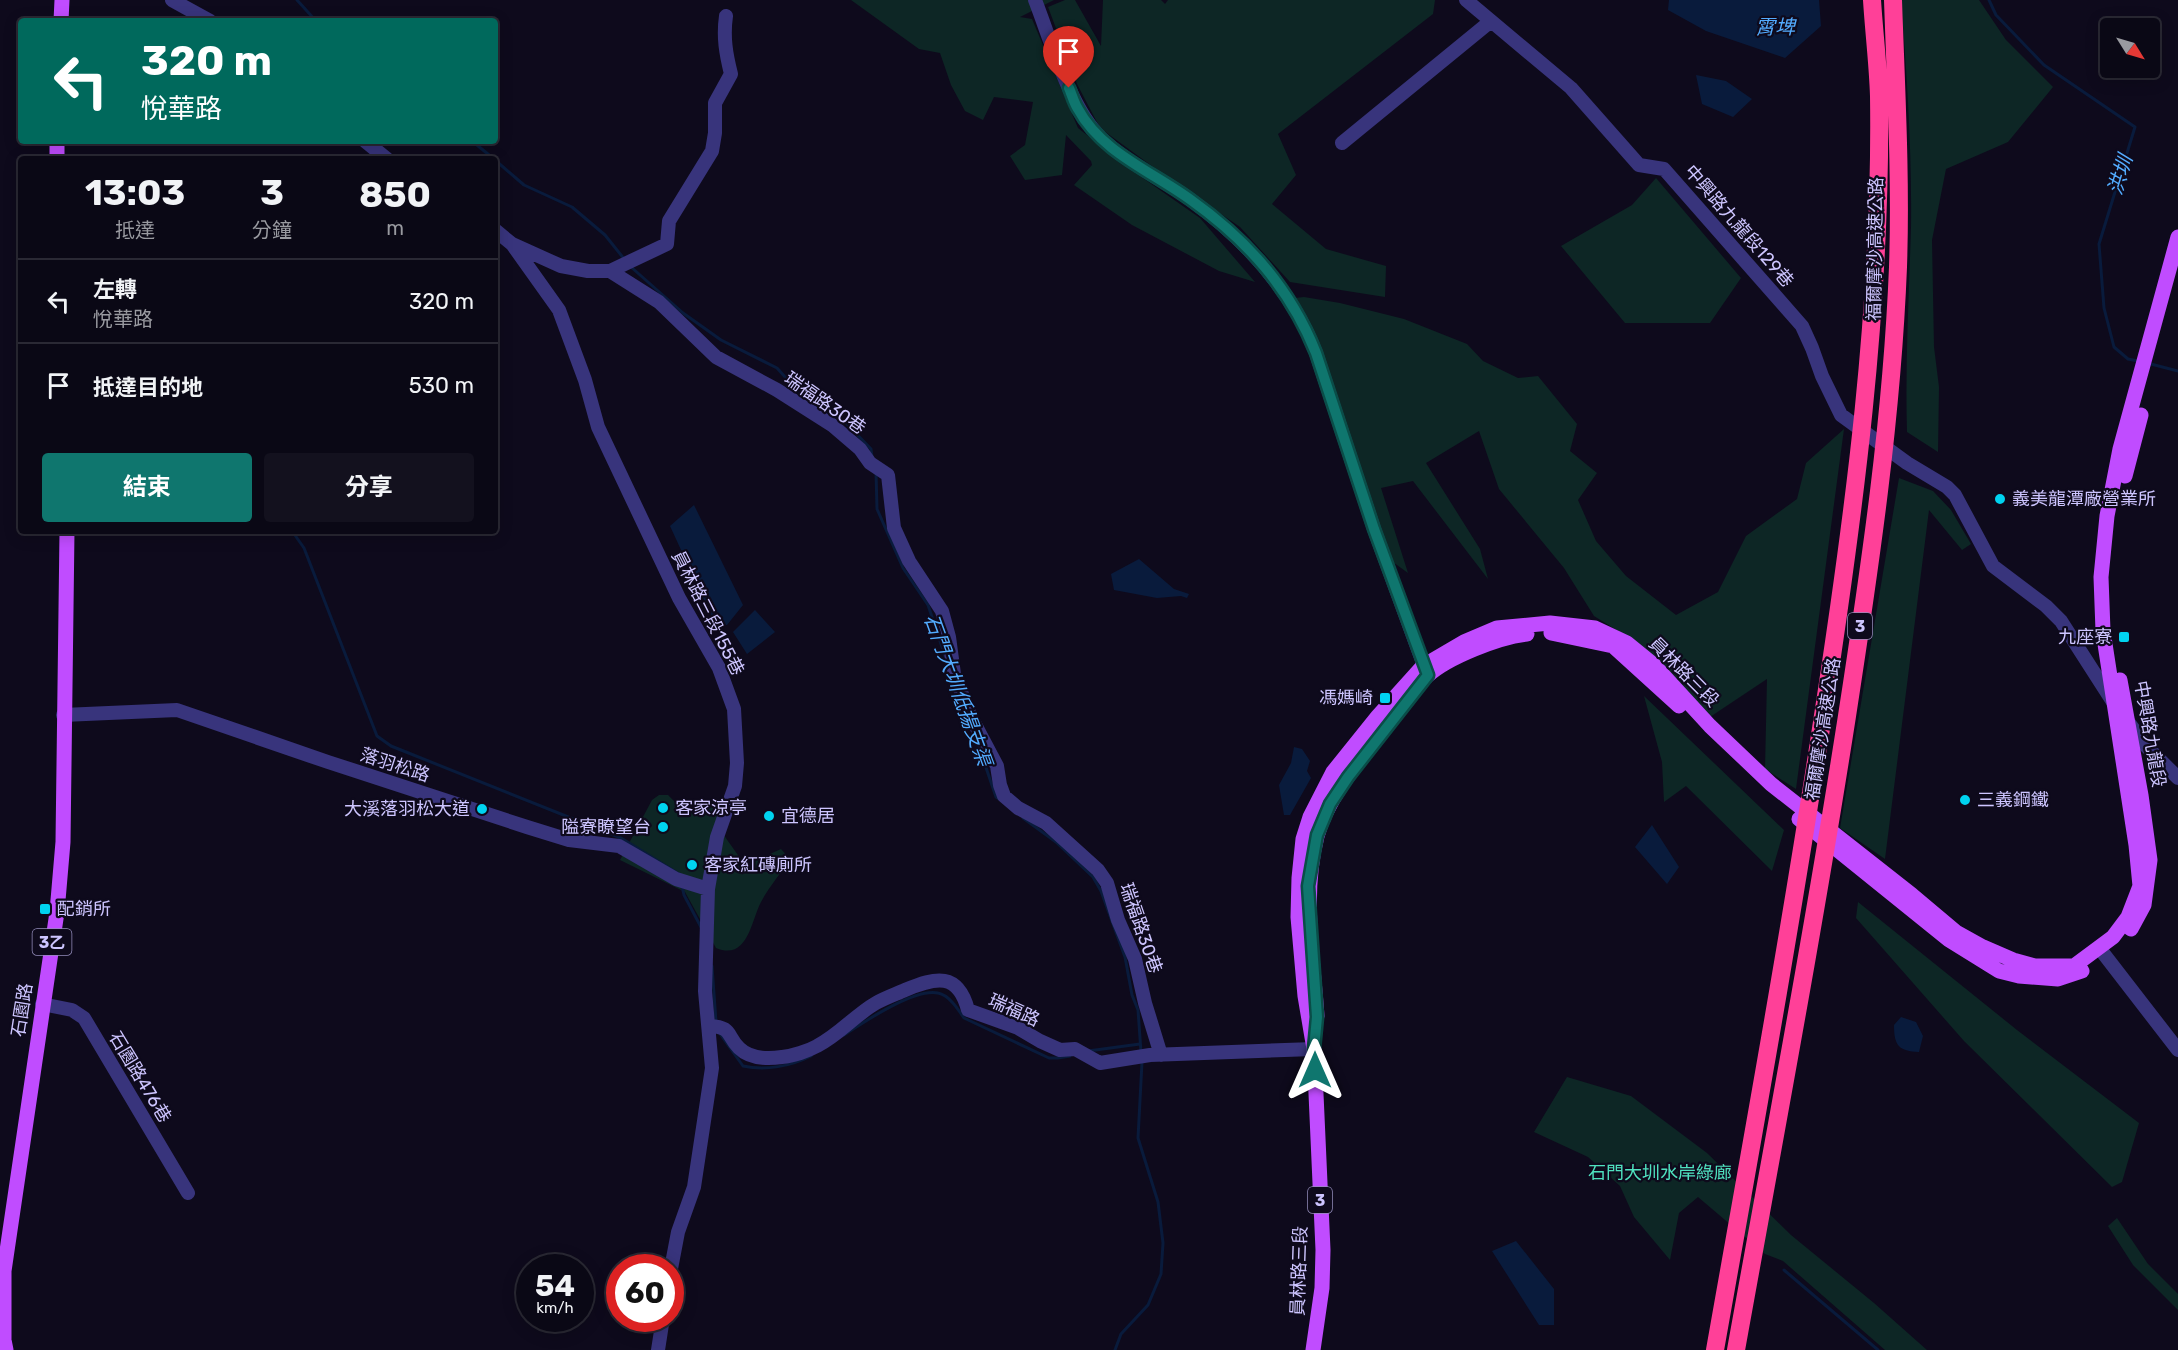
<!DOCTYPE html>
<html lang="zh-TW">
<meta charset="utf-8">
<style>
body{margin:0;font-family:Rubik,"Noto Sans TC",sans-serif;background:#13111e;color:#f1f3f6;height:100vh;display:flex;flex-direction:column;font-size:22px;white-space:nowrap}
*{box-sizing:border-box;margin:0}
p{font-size:20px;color:#999aa0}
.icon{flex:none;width:33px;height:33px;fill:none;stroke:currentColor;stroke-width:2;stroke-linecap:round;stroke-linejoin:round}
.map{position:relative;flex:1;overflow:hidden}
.drawer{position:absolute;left:18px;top:156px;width:480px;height:378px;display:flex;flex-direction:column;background:#0a0815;border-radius:6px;box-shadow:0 3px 15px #0003,0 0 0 2px #2a2934}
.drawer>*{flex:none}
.guide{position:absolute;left:18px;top:18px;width:480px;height:126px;border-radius:6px;box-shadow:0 3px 15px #0003,0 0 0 2px #2a2934;background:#00695c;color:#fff;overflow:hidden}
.needle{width:39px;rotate:127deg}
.fabs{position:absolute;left:2100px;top:18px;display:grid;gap:12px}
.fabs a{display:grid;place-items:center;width:60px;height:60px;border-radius:6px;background:#0a0815;box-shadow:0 3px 15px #0003,0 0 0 2px #2a2934;font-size:30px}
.speed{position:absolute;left:516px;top:1254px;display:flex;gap:12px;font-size:30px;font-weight:700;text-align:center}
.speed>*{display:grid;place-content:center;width:78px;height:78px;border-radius:50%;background:#0a0815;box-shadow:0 3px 15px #0003,0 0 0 2px #2a2934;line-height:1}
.speed small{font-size:15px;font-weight:400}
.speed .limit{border:9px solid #d22;background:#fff;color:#111}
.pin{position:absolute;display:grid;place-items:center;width:51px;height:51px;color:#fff;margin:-62px -26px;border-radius:50% 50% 50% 0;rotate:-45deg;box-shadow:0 0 6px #0007}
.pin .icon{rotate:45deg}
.me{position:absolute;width:66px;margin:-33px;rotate:0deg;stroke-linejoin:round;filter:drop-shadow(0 0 4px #0008)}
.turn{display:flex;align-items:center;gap:21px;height:126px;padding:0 24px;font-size:27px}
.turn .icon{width:78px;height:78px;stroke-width:2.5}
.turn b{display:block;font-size:42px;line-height:51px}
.eta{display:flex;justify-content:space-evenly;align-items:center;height:102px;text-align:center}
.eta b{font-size:36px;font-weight:700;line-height:42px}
.action{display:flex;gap:12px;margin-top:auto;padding:12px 24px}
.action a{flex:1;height:69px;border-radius:6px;background:#0f766e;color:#fff;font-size:24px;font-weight:700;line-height:69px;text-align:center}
.action a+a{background:#13111e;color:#f1f3f6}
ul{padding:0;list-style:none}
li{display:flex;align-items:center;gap:18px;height:84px;padding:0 24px;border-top:2px solid #2a2934}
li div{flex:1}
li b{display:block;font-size:22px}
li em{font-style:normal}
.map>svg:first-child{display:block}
.green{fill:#0d2625}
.water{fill:#091b3c}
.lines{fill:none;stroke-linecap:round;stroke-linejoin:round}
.stream{stroke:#091b3c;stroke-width:3}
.minor{stroke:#38347c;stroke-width:14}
.major{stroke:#c04cff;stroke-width:15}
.highway{stroke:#ff4098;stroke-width:18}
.route-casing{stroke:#0a4d48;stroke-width:15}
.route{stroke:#0f766e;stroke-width:10}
.poi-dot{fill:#00d3f0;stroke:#0e0a1c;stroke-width:2}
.labels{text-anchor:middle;stroke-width:4.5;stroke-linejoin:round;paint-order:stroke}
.shield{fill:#0e0a1c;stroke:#948dbb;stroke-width:1.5}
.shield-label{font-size:16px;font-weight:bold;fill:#cdc5ff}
.street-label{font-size:18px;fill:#cdc5ff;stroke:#0e0a1c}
.poi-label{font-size:18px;fill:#cdc5ff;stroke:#0e0a1c;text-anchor:start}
.park-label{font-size:18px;fill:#4fe1bf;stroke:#0e0a1c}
.water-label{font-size:20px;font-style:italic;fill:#53acff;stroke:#0e0a1c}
</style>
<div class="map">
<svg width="2178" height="1350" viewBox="0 0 2178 1350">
<rect width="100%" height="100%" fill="#0e0a1c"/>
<path class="green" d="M851,0H1054L1020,17L1032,19L1078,128L1127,167L1200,218L1255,282L1219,271L1132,225L1074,185L1092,165L1091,161L1066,135L1062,175L1025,180L1010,156L1025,145L1033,102L994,97L983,120L965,111L951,85L940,53L919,49Z
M1065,0H1075L1101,46L1103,0H1161L1165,4L1168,0H1435L1433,14L1278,134L1296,175L1272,204L1326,249L1386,266L1385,297L1290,282L1240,227L1160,172L1100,128L1077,84L1048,7Z
M1901,0H1979L2006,40L2053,87L2008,142L1946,169L1932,240L1934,347L1939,387L1938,452L1907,432C1905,364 1909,296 1911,227C1912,151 1907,76 1901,0Z
M1656,178L1741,278L1710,323H1625L1561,246L1632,205Z
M1304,297L1340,303L1404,319L1467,344L1483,361L1518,378L1538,376L1577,424L1570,451L1597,473L1578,500L1596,541L1626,576L1676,615L1718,592L1746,536L1797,499L1806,463L1844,429L1796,789L1765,769L1767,679L1707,719L1618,631L1594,616L1564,568L1499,489L1479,431L1426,463L1480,549L1488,579L1413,481L1381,488L1408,573L1390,560L1295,298Z
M1899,478L1933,491L1951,510L1971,544L1962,550L1929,510L1885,859L1840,828Z
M1644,696L1784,830L1772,871L1686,786L1664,802L1662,762Z
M659,795H668L679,806L687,808L709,806L715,808L719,816L723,834L745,865L781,849L790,859C781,873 769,887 761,902C751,921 748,961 716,948L685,892L620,860L652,800Z
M1858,902L2017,1030L2139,1123L2122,1182L2112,1187L1964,1041L1856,918Z
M1567,1077L1631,1096L1707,1153L1791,1235L1874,1303L1927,1350H1885L1783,1261L1765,1254L1698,1197L1679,1213L1670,1260L1634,1217L1620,1186L1588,1157L1534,1132Z
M2117,1218L2148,1264L2178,1294V1310L2133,1265L2108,1226Z"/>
<path class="water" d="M1669,0H1819L1821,26L1785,58L1706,31L1668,10Z
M1696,75L1726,81L1752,99L1733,117L1702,104Z
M694,505L743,605L727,625L716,626L670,526Z
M1139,559L1174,589L1189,594L1187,598L1181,596L1157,598L1114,590L1111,574Z
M755,610L775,632L747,654L733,632Z
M1294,747L1302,749L1310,761L1307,771L1311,778L1290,815H1284L1279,785L1291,763Z
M1652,825L1679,867L1667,884L1635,847Z
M1901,1017L1916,1022L1923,1036L1919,1052C1899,1051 1894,1046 1894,1025Z
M1516,1241L1554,1289V1325H1539L1492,1251Z"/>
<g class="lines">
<path class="stream" d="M297,0L316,21
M1989,0L1996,15L2044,65L2135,127L2099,244L2104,308L2114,347L2128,359L2138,361
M472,141L494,159
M495,160L524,185L572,207L605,235L625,260
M631,267L683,313L721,340L777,368L803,397L845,422L871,449L872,457
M2147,363L2178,371
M876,472L877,509L903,568L928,605L945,656
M292,531L304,548L377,736L391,746L621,838L679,874
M979,747L996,797L999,799
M1023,818L1056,842L1093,877L1101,891L1125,957L1132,995L1138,1010L1141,1052
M682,886L684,895L702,929
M712,966L716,1022
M718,1031L743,1066C766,1071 791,1066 811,1056
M844,1035C864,1022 914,988 938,993C949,995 958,1009 964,1018L1049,1058H1058L1070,1056
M1088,1051L1140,1044
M1784,1270L1878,1350
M1115,1350L1121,1334L1148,1305L1161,1274L1163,1243L1158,1202L1138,1138L1142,1062"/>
<path class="minor" d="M172,0L210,21
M1035,0C1051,41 1070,108 1101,138C1127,163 1162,179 1191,200C1246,240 1291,289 1316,353L1374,529L1427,674
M1466,0L1571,88L1639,165L1664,169L1802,326L1812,348L1822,376L1841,415L1907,463L1947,487L1955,495L1993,566L2046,606L2061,621L2113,702
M365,141L387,159
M1342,143L1491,21
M495,230L512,244L561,266L588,271H610L667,244L669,221L712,151L715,133V103L731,74C726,54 723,37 726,16
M512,244L559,310L585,380L598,427L679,598L719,668L734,709L737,763L735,786L717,837L708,889L705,991L712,1068L694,1187L678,1232L670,1274
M610,271L659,302L716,357L777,390L832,425L860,449L870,463L888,475L894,528L909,561L942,611L949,637L954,674L970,715L997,766L1000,785L1004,796L1018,808L1046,823L1098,870L1107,883L1118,920L1135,959L1145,1003L1161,1055
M63,715L177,710L328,762L527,827L569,840L619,846L676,879L708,889
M2126,719L2146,746L2178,778
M2100,949L2178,1050
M42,1004L72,1010L84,1018L188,1193
M709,1026C733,1027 726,1035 739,1048C750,1059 768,1059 782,1057C793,1056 808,1051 817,1046C839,1035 855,1015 876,1003C885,998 896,994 905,990C936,977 958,972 968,1010L1018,1028L1040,1041L1060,1050L1075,1049L1100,1063L1150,1055L1314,1049
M658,1350L663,1318"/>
<path class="major" d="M61,21L62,0
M57,159V141
M2125,476L2141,415
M1551,633L1613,646L1679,706
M2120,680L2141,795L2150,860L2144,905L2131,929
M1799,819L1949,940L1999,971L2019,976L2058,979L2082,971
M1317,1016C1313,957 1302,894 1317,836C1329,793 1364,756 1390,722C1402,707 1413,688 1427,676C1448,657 1499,637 1527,634
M6,1350L4,1340V1271L57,912L63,842L67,531
M1313,1350L1322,1288L1323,1250L1314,1049L1305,996L1298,917L1299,878L1303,839L1310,817L1333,772L1378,716L1423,666L1464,642L1497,628L1550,623L1595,628L1627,643L1654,665L1710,726L1771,784L1912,895L1956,932L1983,947L2013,960L2035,966H2074L2113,937L2128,917L2140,886L2136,845L2103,631L2101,577L2107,516L2120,449L2178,237"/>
<path class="highway" d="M1715,1350C1752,1141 1790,932 1822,722C1854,515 1882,306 1879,96C1878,64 1874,32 1872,0
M1736,1350C1774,1139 1814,928 1847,716C1870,567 1892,418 1898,267C1901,178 1896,89 1893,0"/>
</g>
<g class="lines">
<g class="route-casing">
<path id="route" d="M1069,88C1072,95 1074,103 1078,109C1101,152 1153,172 1191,200C1247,240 1290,288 1316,353L1374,529L1428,675L1348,777L1330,804L1317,835L1308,886L1317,1017L1314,1049L1315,1070"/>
</g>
<use href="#route" class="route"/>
</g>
<g class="poi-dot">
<circle cx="2000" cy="499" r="6"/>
<rect x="2118" y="631" width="12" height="12" rx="3"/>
<rect x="1379" y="692" width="12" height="12" rx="3"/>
<circle cx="1965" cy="800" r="6"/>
<circle cx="663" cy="808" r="6"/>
<circle cx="482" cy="809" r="6"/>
<circle cx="769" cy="816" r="6"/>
<circle cx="663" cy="827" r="6"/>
<circle cx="692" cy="865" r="6"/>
<rect x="39" y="903" width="12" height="12" rx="3"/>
</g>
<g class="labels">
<g class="shield">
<rect x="1848" y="613" width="24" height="26" rx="4.5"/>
<rect x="32.5" y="929" width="39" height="26" rx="4.5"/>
<rect x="1308" y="1187" width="24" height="26" rx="4.5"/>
</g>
<g class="shield-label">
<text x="1860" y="632">3</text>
<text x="52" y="948">3乙</text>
<text x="1320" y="1206">3</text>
</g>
<g class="street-label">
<text transform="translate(1739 226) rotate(49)" y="6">中興路九龍段129巷</text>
<text transform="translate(1875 249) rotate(-89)" y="6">福爾摩沙高速公路</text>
<text transform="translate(825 403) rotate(35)" y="6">瑞福路30巷</text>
<text transform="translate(708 613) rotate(63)" y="6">員林路三段155巷</text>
<text transform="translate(1684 672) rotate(45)" y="6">員林路三段</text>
<text transform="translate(1823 729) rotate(-81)" y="6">福爾摩沙高速公路</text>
<text transform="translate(2150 734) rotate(80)" y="6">中興路九龍段</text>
<text transform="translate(395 765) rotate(18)" y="6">落羽松路</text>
<text transform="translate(1141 928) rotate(71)" y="6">瑞福路30巷</text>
<text transform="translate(22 1010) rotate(-81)" y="6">石園路</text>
<text transform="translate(1014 1010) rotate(24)" y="6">瑞福路</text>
<text transform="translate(140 1077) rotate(59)" y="6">石園路476巷</text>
<text transform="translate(1299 1271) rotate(-88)" y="6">員林路三段</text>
</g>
<g class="poi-label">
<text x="2012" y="505">義美龍潭廠營業所</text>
<text x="2112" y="643" text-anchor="end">九座寮</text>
<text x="1373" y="704" text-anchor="end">馮媽崎</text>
<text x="1977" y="806">三義鋼鐵</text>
<text x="675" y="814">客家涼亭</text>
<text x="470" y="815" text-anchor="end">大溪落羽松大道</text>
<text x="781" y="822">宜德居</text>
<text x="651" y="833" text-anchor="end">隘寮瞭望台</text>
<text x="704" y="871">客家紅磚廁所</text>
<text x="57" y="915">配銷所</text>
</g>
<g class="park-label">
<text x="1660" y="1179">石門大圳水岸綠廊</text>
</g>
<g class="water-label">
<text x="1775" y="34">霄埤</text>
<text transform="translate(2120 175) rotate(-73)" y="7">洪圳</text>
<text transform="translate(958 690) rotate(70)" y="7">石門大圳低揚支渠</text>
</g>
</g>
</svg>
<div class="fabs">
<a><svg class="needle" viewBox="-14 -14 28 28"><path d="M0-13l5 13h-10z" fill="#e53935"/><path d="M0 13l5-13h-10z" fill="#999aa0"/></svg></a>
</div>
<div class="speed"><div>54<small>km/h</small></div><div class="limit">60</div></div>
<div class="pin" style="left:1069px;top:88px;background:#d93025"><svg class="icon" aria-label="arrive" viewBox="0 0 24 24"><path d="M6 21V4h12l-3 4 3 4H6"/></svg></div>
<svg class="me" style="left:1315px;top:1070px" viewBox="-20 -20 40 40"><path d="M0-17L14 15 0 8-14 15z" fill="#0f766e" stroke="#fff" stroke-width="4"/></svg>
<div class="guide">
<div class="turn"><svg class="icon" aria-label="left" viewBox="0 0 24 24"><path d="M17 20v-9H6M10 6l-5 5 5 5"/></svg><div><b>320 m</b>悅華路</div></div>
</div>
<section class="drawer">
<div class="eta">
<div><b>13:03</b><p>抵達</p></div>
<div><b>3</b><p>分鐘</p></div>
<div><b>850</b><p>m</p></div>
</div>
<ul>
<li><svg class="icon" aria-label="left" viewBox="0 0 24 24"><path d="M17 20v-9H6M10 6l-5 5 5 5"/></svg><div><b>左轉</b><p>悅華路</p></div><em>320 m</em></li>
<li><svg class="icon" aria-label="arrive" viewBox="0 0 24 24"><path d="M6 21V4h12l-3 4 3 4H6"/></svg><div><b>抵達目的地</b></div><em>530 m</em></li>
</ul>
<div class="action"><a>結束</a><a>分享</a></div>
</section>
</div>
